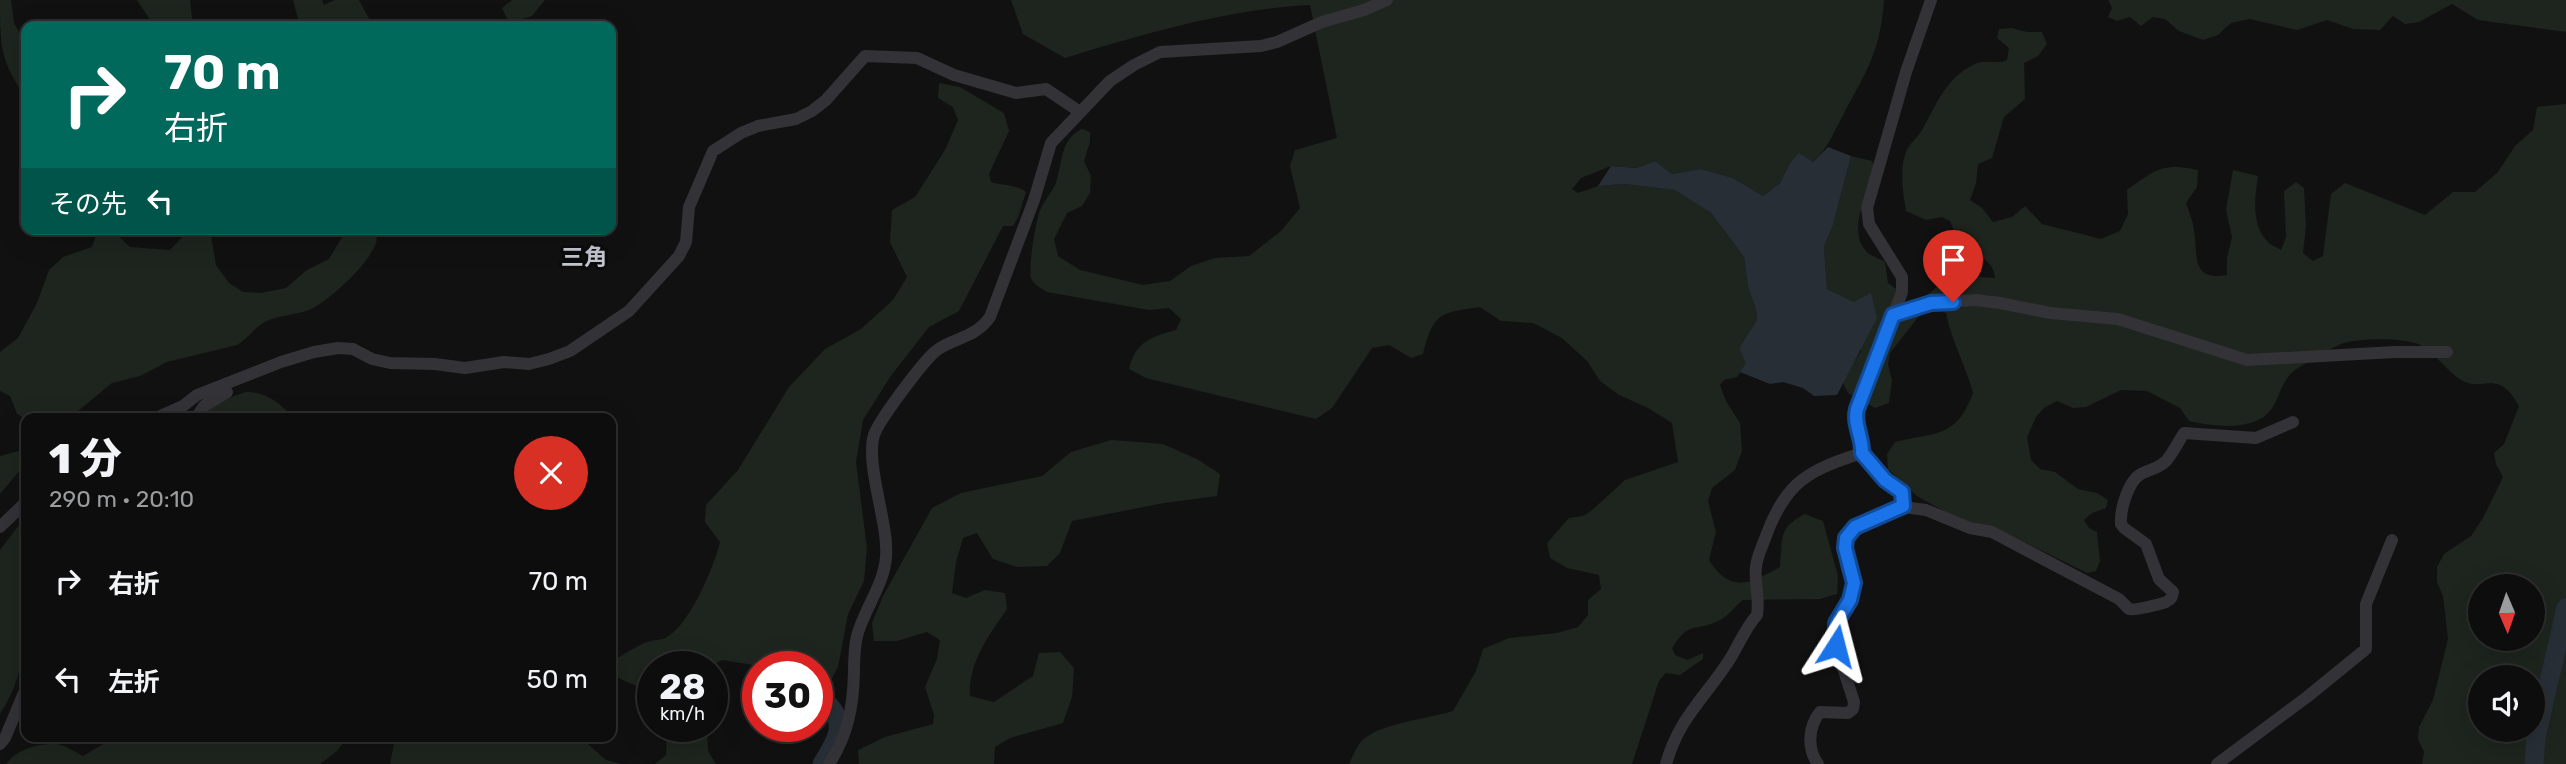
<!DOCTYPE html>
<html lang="ja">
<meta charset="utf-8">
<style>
body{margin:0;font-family:Rubik,"Noto Sans JP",sans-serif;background:#161617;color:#f1f3f6;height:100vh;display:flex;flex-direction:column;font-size:26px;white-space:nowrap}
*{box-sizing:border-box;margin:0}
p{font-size:23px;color:#9a9c9e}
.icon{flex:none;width:38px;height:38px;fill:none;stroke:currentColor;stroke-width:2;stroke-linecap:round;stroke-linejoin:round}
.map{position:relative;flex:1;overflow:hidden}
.details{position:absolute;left:21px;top:413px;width:595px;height:329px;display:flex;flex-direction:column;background:#0d0d0e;border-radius:14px;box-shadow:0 7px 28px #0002,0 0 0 2px #2d2d2e}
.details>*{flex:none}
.banner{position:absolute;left:21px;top:21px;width:595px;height:214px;border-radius:14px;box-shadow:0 7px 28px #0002,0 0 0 2px #2d2d2e;background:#00695c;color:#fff;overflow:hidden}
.needle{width:46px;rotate:178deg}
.tools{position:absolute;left:2468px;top:574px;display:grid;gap:14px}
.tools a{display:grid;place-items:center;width:77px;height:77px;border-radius:50%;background:#0d0d0e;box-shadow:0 7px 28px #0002,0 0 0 2px #2d2d2e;font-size:35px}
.speed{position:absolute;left:637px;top:651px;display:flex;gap:14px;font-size:35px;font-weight:700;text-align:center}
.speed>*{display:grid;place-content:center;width:91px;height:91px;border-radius:50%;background:#0d0d0e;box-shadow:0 7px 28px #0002,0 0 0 2px #2d2d2e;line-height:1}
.speed small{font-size:18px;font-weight:400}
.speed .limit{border:10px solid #d22;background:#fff;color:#111}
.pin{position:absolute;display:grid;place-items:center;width:60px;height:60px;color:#fff;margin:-72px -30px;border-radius:50% 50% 50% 0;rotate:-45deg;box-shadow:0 0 7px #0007}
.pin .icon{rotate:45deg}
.me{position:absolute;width:77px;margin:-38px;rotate:9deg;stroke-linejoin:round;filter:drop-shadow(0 0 5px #0008)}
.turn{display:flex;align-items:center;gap:24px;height:147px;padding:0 28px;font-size:32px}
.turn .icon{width:91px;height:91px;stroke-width:2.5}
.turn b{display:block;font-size:49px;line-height:60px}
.then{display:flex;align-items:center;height:66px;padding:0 28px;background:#0003;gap:14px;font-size:26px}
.round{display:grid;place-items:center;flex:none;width:74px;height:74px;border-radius:37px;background:#161617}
.overview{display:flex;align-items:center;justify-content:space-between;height:119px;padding:0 28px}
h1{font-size:42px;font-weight:800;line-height:52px}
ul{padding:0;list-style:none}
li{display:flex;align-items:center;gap:21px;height:98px;padding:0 28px}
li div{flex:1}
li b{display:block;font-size:26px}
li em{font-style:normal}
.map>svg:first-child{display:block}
.green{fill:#1d251e;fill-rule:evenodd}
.water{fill:#272e36}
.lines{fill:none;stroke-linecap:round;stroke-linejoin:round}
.river{stroke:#272e36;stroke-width:19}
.minor{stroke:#323237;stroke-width:12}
.route-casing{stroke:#114b97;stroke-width:18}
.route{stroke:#1a73e8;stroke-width:12}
.labels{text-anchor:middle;stroke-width:6;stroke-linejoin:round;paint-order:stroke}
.quarter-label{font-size:23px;font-weight:bold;fill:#c3c5cf;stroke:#0c0c0d}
</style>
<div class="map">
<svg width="2566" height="764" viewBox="0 0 2566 764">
<rect width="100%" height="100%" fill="#111112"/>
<path class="green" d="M0,0H11L14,23L26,44V98C0,60 0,47 0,0Z
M137,0H190L193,26H154Z
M293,0H322L324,5L335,0H359L373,26H300Z
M512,0H545L532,16L509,23L502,8Z
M1011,0H1884C1880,56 1864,74 1840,121C1830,140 1828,147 1813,162L1790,163L1780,183L1763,196L1733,178L1701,169L1672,174L1655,161L1637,168L1611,166L1581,178L1572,189L1578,193L1598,186L1625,184L1676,190L1711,213L1744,257L1748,287L1756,309L1757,320L1739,348L1747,363L1737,377L1724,380L1720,385L1726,401L1740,423L1742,451L1735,470L1712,488L1708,501L1716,532L1709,560C1731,594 1749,584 1780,567C1783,539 1777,528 1805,514L1823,521L1838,576L1837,594L1820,599L1743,600C1735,606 1727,618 1718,621C1693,633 1691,619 1672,648L1675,655L1687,660L1703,653V659L1680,675L1666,673L1659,681L1632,764H1349C1352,758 1355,750 1359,744C1375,723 1428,719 1453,711L1476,671L1483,649L1509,638L1557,633L1578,627L1588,615V600L1601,589L1599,575L1567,568L1550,558L1547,543L1569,518L1583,516L1591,511L1625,480L1678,462L1672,423L1648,408L1619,395L1600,381L1588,362L1562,338L1533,323L1501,321L1480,307C1440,313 1434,312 1423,354L1411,358L1389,345L1372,348L1332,408L1316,419L1146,378L1129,369C1136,341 1151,337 1176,330L1181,319L1169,308L1149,310L1047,292C1041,288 1034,285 1031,278C1028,268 1036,218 1041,208C1045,200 1051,193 1055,185C1063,165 1059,139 1082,129L1090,132V142L1084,161L1091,176L1090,193L1082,206L1067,213L1054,239L1058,256L1080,270L1143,285L1170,281L1191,266L1215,258L1249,256L1281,231L1300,208L1290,166L1295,150L1337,138L1310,5C1228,9 1144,34 1065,58L1023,34Z
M2108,0H2566V32L2478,20L2452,4L2419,22L2405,24L2393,16L2380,30L2353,29L2327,20L2297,30L2250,19L2231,23L2218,35L2203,40L2179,31L2165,19L2153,17L2141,26L2130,17L2117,21L2108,17L2112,8Z
M2011,28L2027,32H2042L2047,44L2038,56L2024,63L2025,99L2004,117L1992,158L1978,164L1976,183L1970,200L1982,208L1993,222L2012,217L2025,206L2042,224L2101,239L2120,231L2128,214L2127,190C2154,171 2162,162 2198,170L2197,187L2186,203C2189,212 2193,221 2194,230C2198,253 2190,282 2227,275V258L2232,237L2226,210L2233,170L2258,176C2255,195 2251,225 2267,241C2270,245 2277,247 2281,250L2286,237L2284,191L2296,182L2304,188L2306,226L2303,253L2313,261L2323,256L2331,194L2345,183L2425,215L2453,192H2475L2498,172L2515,146L2533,130L2537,107L2566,104V764H2422L2424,752L2418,739L2419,727L2433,700L2448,639L2443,596L2437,582V567L2444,554L2471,536L2483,518L2503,477L2496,464L2494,453L2504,444L2519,406C2498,367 2483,393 2461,380C2446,370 2435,353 2420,345C2405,337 2356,338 2341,344C2331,348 2303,364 2294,371C2278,383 2280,407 2262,418C2242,430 2211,426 2189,421L2180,408L2147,391L2121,390L2086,407L2073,408L2057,401L2044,408L2036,417L2027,437L2031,460L2040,469L2055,472L2078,489L2097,493L2108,500L2106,508L2092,513L2084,520L2089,528L2097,532L2100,561L2096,571L2087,573L1994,527L1958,519L1917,496L1888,469L1887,454L1895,442C1935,432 1956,439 1973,393C1966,366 1951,340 1946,313L1934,308L1919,316L1890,353L1888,365L1892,380L1889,403L1875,408L1848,393L1842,381L1861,351L1854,302L1827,289L1824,247L1833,225L1851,156L1872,161L1875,168C1868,191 1847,231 1866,251C1870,256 1879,258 1885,262L1888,283L1896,289L1902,306C1923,300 1934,291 1949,275L1995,278C1994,261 1976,252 1961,248L1950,221L1942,217L1926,220L1906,211C1903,193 1899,170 1906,152C1909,144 1918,137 1922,130C1937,104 1946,77 1975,64C1985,59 1997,65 2007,60L2009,48L1997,38L1999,29ZM2480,586H2532V639H2480ZM2480,677H2532V730H2480Z
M939,83L960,87L1004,113L1009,131L989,174L991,182C1003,186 1016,184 1026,192L1018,217L1013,226H1003L959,311L929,327L890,377L863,420L856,462L867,548L864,581L848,614L838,667L831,680L817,681V667H766L722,660L710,667H653V694C639,686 625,682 611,674L617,658C628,652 640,644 651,641C657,639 663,640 667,637C690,624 714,567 720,542L705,522L706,505L738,470L789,387L825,349L861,329L893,300L907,277L890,242L892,210L915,197L945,150L958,120L953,107L938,98Z
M190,229H205L211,235L216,265L229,283L243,292L261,293L286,288L307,270L329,259L347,229H376C376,235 378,240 375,245C368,265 328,302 309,310C295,315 280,315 267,321C254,327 249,338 237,345L167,362L140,376L112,383L78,411L76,418L26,419L17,414L10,396L0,391V352L18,338L37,303L49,270L63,257L92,247L97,233H115L130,247L170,250Z
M246,392C267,392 280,403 293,418H202C212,402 229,398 246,392Z
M1111,440L1163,444L1197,459L1220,474L1217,496L1164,503L1072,521L1060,553L1047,566L1017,567L993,559L977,533L963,538L956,562L952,593L966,598L985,590L1005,593L1007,609C989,635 968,663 970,696L994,702L1033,676L1039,653L1060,652L1074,668L1072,697L1063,723L1010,738L995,747L994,764H859L858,750L885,737L933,724L934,715L925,687L937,659L940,640L927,632L897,641H874L872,623L883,596L932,508L961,493L1042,476L1071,452Z
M26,449V463L0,494V456Z
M26,516C26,581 38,657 0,714V550Z
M667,726H707L708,751L716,764H655L666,755Z
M115,737H347L337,751L320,764H6C17,749 39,743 57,744C65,745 75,752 83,756Z
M401,737H580L606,760L621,764H390L394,744Z"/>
<path class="water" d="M1828,147L1851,156L1833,225L1824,247L1827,289L1854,302L1871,293L1877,318L1837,395L1814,396L1803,388L1783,382L1770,384L1740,372L1746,363L1739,348L1757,320L1756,309L1748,287L1744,257L1711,213L1675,190L1625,184L1598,186L1611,166L1637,168L1655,161L1672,174L1701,169L1733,178L1763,196L1780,183L1790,163L1799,153L1813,162Z"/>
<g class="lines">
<path class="river" d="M822,764C834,744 848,725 829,705
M2534,764L2536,737L2566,608"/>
<path class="minor" d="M1893,315L1931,303L1976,300L2000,303L2050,313L2118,319L2247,360L2395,352H2447
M156,418L183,406L197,395L281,362L314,352L338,348L353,349L372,359L390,363L435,364L465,368L504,362L529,364L549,359L570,351L629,311L679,256L686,242L689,207L713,151L741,133L758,126L796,119L812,111L826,100L865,56L917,58L954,75L1016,93L1046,89L1080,112
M196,418L204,406L227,392
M1903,507L1902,492L1885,480L1862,453V443L1855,416L1902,292V277L1869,224L1867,208L1906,72L1931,0
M0,527L26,502
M0,744L5,738L26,688
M829,764C848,735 853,707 854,673C854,661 854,648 857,636C864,609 884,585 886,557C889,524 865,465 874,435C879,420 924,360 937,350C955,337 974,339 990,317L1034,200L1051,143L1110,81L1134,65L1160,52L1261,46L1277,42L1322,22L1364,10L1387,0
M1666,764C1679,718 1703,700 1728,662C1738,647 1745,628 1757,615C1760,599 1754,583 1756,567C1757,556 1762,547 1766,536C1786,481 1809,470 1862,453
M1818,764C1807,749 1808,727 1820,712L1848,713L1853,709L1854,702L1836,646L1835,632L1836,623L1853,591L1854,583L1845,548L1850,532L1855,527L1903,507L1926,510L1970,528L1992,532L2119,599L2129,609C2134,611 2161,604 2166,602C2172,599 2172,597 2173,592L2159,579L2146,544L2124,528L2121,524C2120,510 2128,481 2141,474C2150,469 2158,469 2166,461C2173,453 2178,442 2184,433L2256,438L2293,422
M2217,764L2307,697L2366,649V604L2392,540"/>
</g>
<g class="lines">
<g class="route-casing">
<path id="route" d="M1836,646V623L1850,600L1854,583L1845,548L1846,538L1855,527L1903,506L1902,492L1885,480L1862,453C1863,438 1853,424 1857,409L1893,315L1931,303L1953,302"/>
</g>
<use href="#route" class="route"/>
</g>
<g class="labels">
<g class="quarter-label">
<text x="584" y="265">三角</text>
</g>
</g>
</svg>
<div class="tools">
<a><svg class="needle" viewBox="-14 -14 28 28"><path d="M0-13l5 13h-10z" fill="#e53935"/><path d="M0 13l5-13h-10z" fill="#9a9c9e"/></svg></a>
<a><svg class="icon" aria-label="sound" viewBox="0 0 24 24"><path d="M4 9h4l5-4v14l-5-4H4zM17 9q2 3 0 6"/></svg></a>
</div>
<div class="speed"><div>28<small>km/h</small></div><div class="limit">30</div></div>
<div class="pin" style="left:1953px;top:302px;background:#d93025"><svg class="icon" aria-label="arrive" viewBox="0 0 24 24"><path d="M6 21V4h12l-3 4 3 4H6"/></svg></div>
<svg class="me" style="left:1836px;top:646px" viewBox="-20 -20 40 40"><path d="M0-17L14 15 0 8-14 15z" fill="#1a73e8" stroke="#fff" stroke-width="4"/></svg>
<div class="banner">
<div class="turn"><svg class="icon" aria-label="right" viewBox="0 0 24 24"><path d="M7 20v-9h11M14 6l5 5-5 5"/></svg><div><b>70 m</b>右折</div></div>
<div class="then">その先<svg class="icon" aria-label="left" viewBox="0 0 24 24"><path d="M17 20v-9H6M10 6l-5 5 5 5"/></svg></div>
</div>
<section class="details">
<div class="overview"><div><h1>1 分</h1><p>290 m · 20:10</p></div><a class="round" style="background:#d93025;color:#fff"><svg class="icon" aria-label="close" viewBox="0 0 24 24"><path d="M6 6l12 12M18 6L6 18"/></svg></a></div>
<ul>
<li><svg class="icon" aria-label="right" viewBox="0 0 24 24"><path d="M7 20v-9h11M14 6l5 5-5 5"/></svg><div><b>右折</b></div><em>70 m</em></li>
<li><svg class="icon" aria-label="left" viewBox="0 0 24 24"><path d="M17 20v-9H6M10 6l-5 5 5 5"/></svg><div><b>左折</b></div><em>50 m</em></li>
</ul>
</section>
</div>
